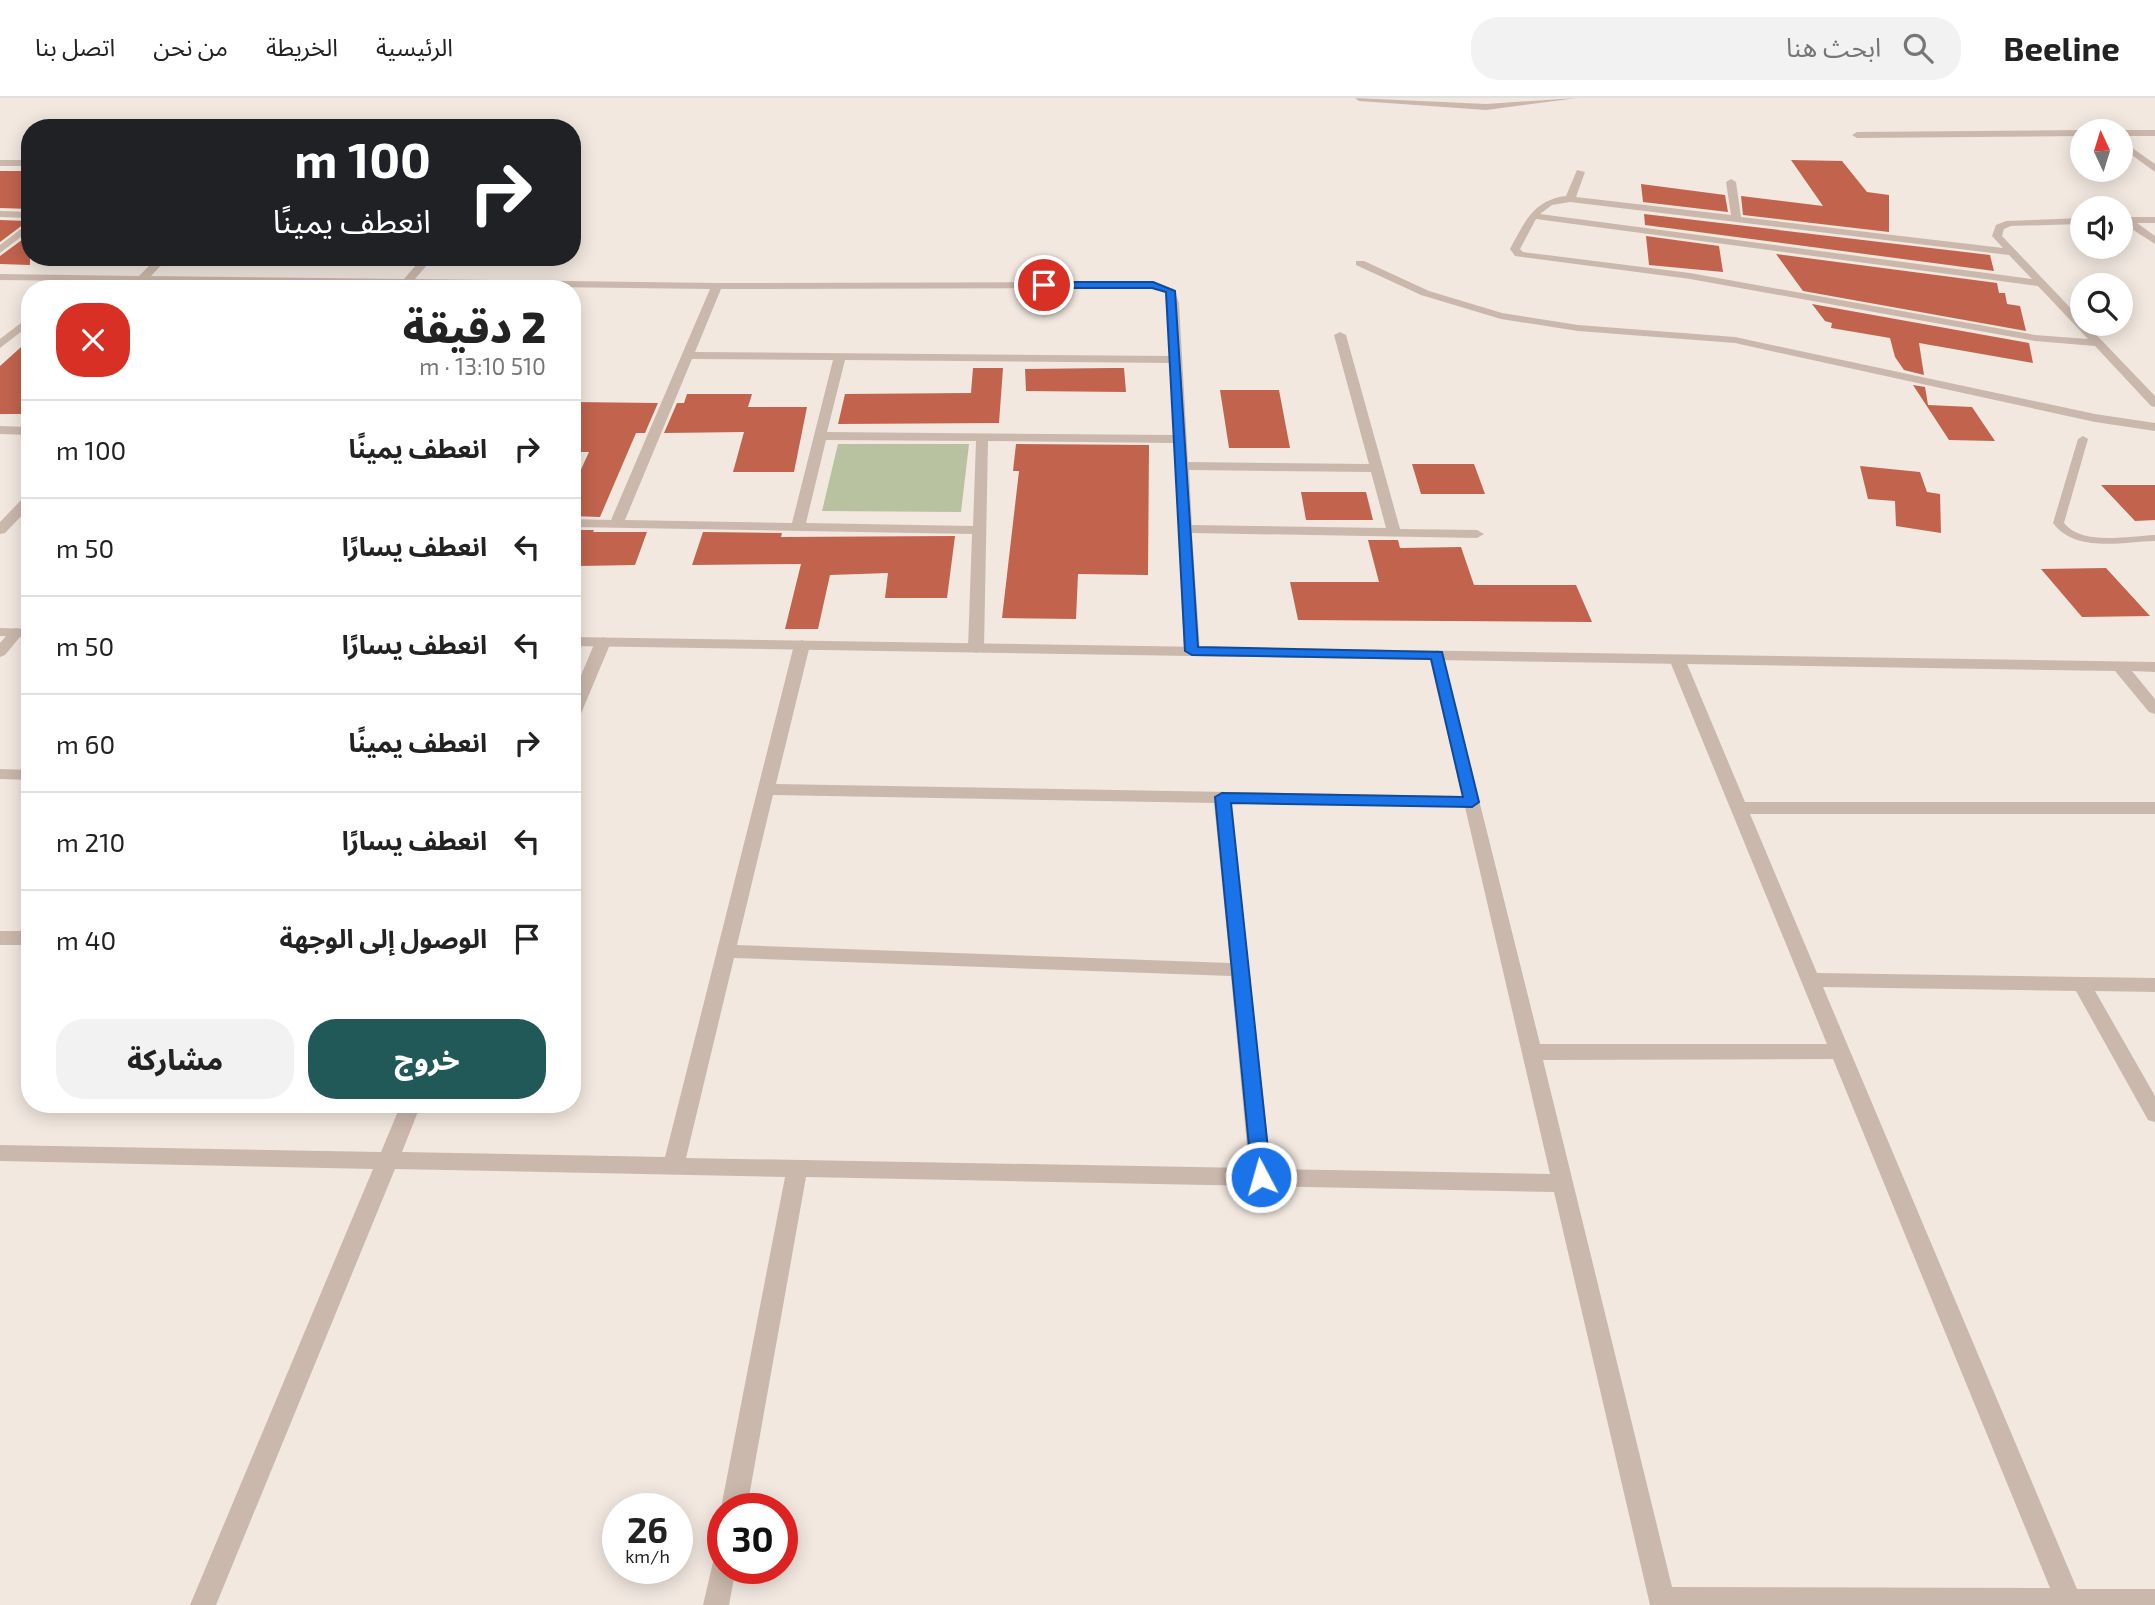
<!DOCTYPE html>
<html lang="ar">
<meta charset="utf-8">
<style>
body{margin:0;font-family:"Exo 2","Noto Sans Arabic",sans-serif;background:#f2f2f2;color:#222;direction:rtl;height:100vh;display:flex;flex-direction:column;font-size:26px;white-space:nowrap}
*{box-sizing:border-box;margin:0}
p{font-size:23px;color:#767676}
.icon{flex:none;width:38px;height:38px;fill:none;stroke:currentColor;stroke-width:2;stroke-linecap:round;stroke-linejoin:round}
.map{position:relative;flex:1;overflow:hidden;direction:ltr}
.panel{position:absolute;left:21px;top:182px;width:560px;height:833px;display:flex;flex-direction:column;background:#fff;border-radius:28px;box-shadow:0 4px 18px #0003;direction:rtl}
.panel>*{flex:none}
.guide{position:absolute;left:21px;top:21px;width:560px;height:147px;border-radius:28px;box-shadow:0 4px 18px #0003;direction:rtl;background:#202124;color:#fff;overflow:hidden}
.needle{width:46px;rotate:356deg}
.controls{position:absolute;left:2070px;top:21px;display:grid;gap:14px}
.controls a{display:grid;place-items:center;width:63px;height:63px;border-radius:50%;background:#fff;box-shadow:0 4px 18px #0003;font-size:35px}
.speed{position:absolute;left:602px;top:1395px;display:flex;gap:14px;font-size:35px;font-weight:700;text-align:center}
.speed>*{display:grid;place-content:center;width:91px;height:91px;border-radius:50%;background:#fff;box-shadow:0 4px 18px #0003;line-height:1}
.speed small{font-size:18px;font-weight:400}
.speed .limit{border:10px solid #d22;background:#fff;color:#111}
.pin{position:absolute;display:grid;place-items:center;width:60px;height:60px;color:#fff;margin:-30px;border:4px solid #fff;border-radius:50%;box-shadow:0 2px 7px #0007}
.me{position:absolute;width:77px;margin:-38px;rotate:354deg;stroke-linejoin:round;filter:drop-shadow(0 0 5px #0008)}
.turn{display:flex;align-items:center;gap:24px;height:147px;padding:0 35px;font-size:32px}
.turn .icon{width:91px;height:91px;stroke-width:2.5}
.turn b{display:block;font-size:49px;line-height:60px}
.round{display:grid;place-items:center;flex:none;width:74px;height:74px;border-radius:28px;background:#f2f2f2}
.summary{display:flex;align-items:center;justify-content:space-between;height:119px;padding:0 35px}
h1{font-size:42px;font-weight:800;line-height:52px}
.cta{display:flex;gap:14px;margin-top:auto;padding:14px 35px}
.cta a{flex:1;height:80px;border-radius:28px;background:#215959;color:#fff;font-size:28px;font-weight:800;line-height:80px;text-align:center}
.cta a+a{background:#f2f2f2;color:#222}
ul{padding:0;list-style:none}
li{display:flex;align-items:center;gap:21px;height:98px;padding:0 35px;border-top:2px solid #e0e0e0}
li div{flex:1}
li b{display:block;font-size:26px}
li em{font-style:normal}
header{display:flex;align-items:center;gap:42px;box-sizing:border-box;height:98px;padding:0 35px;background:#fff;border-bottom:2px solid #e0e0e0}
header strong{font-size:33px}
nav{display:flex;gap:38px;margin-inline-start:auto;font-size:24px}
.search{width:490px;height:63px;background:#f2f2f2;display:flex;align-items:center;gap:18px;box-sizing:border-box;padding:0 24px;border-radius:28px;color:#767676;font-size:26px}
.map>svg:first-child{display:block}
.green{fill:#b8c1a0}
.building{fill:#c2634e}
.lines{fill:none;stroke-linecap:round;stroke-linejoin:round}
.service{fill:#cbb8ac;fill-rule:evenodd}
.minor{fill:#cbb8ac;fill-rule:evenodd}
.tertiary{fill:#cbb8ac;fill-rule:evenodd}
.route{fill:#1a73e8;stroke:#114b97;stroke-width:2}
</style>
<header>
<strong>Beeline</strong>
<div class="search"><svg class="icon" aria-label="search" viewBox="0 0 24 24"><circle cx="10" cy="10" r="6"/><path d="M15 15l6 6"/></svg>ابحث هنا</div>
<nav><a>الرئيسية</a><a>الخريطة</a><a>من نحن</a><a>اتصل بنا</a></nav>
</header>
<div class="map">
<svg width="2155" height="1507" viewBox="0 0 2155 1507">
<rect width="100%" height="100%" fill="#f2e8e0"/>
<path class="green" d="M838,346H969L961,414L822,413Z"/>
<path class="building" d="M1791,62L1842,63L1867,94L1889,97V134L1743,117L1741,98L1823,108Z
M0,73H30V111L0,110Z
M1641,86L1725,97L1728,114L1643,104Z
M1644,116L1990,157L1994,173L1645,127Z
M0,122L28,123L0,144Z
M30,136V167L0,166V158Z
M1646,138L1719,148L1723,174L1649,167Z
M1776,156L1997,185L1999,195H2005L2007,206L2020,208L2026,233L1803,193Z
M1812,206L2029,245L2033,265L1919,245L1924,277L1904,272L1895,259L1890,240L1831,230L1832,225L1825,223Z
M30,241V316H0V268Z
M973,270H1003L999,325L838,326L845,296L971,295Z
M1111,270H1124L1126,294L1026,293L1025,271Z
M1913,287L1925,289L1928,307L1972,309L1995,343L1949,342Z
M1220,292H1279L1290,350H1229Z
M687,296H752L748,309H807L794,374H733L744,334L664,335L677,305H684Z
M572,304L658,305L645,335H636L600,419L572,418V391L589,354H572Z
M1016,346L1149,347L1148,477L1078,476L1076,521L1002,520L1019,373H1013Z
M1412,366H1474L1485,396H1421Z
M1860,368L1920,374L1927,394L1940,396L1941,435L1896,428L1895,403L1868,401Z
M2101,387H2155V422L2135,423Z
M1301,394H1366L1373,422H1306Z
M572,432H594L593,434H647L635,467L579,468L572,483Z
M703,434L782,435L781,439L955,438L947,500H885L888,475L830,477L818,531H785L801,466L692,467Z
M1368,442H1398L1400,450L1461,449L1474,487H1576L1592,524L1298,522L1290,484H1379Z
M2106,470L2150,518L2082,519L2041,471Z"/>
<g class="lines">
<path class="service" d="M2083,338L2088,341L2064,425C2082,448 2128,438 2155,437V443C2122,444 2075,455 2053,425L2078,341Z"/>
<path class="minor" d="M1355,0L1486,6L1577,0L1486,12L1359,3Z
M2082,32L2085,33H2082V38L1857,40L1852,37L1857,34Z
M2121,32H2155V38H2121V33H2118Z
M2121,42L2155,66V74L2121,49Z
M0,62H30V68H0Z
M1577,72L1585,74L1576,99L1731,117L1726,84L1731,81L1736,84L1741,119L2003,150L1992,138L1996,127L2006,123L2082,120V126L2011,128L2004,131L2002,138L2082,222V226H2086L2155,298V309L2151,308L2095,248L2035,243L1690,181L1515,158L1510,151C1524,125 1533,102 1566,98ZM1570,104L2009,157L2032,181L1540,116L1552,107ZM1536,121L2038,188L2088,241L2035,237L1690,175L1523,154L1520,151Z
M0,113L30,114V120L0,119Z
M2155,119V125H2137L2155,138V146L2121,124V120L2124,119Z
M30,124V132L0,155V147Z
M158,159H169L151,178L404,181L423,159H434L415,181L717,185L1153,184L1174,191L1179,205L1188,364L1369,366L1334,237L1340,234L1346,237L1400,431L1477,432L1484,436L1477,440L1192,435L1200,553L1192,558L1184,553L1174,345L988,343L984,550L976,555L968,550L972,436L572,429V421L611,422L710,191L0,182V176L139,178ZM1152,190L1165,195L1170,258L695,254L721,191ZM692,261L833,262L792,425L625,422ZM845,262L1170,265L1174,337L827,334ZM826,342L976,343L973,428L806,425ZM1189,372L1371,374L1386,430L1192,427Z
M1356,163H1364L1429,193L1502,215L1578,227L1735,239L2095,316L2155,325V333L2095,324L1735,245L1578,233L1501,221L1421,197L1356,167Z
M30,218V227L0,250V241Z
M0,328L30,329V337L0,336Z
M30,397V409L5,435L0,436V424L25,398Z
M17,530L24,534L5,557L0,559V545L12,531Z
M603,539L611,544L580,618L572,623V599L595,544Z
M802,542L810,547L776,686L1462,698L1429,557L1437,552L1442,554L1540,946H1827L1669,561L1672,558H1682L1685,561L1745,704H2155V716H1750L1817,875L2155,880V894L2095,893L2155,998V1024L2148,1022L2076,893L1823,889L2077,1491H2155V1507H1650L1554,1094L806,1079L747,1410H723V1413L721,1410L785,1079L395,1071L216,1507H190L373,1071L0,1063V1047L381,1054L401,1006H421L402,1054L665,1059L794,547ZM773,697L1214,705L1230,865L737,847ZM1231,705L1465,709L1550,1076L1271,1071ZM734,860L1231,878L1249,1070L686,1060ZM1833,961L2050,1490L1672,1489L1543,962Z
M0,671L30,672V682L0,681Z
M0,833H30V847H0Z
M723,1456V1470H736L729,1507H703L714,1460Z"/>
<path class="tertiary" d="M0,530L30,531V539L0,538Z
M572,539L2155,564V574L2132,573L2155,601V616L2149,614L2115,573L572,548Z"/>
</g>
<path class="route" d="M1153,184L1175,193L1198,549L1442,554L1479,704L1472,709L1231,705L1271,1079L1268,1085L1261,1087L1254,1085L1252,1079L1215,699L1222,695L1463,699L1431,561L1192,557L1185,553L1166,194L1152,190H1044L1039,187L1044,184Z"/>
</svg>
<div class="controls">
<a><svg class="needle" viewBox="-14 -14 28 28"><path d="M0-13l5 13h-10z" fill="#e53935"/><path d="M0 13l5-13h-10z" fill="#767676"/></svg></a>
<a><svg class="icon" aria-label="sound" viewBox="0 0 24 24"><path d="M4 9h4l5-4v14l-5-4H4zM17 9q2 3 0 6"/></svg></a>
<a><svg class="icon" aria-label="search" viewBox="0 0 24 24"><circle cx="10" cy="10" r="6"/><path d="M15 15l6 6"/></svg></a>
</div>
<div class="speed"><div>26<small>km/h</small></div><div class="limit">30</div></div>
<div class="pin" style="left:1044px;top:187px;background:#d93025"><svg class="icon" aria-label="arrive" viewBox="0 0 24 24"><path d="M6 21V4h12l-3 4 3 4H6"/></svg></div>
<svg class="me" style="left:1261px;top:1079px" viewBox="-20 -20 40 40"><circle r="17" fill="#1a73e8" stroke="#fff" stroke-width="3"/><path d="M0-11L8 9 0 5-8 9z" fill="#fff"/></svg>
<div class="guide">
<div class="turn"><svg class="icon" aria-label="right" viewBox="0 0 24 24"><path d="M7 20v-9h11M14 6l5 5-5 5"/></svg><div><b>100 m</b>انعطف يمينًا</div></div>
</div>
<section class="panel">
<div class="summary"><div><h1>2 دقيقة</h1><p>510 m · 13:10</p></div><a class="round" style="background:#d93025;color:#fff"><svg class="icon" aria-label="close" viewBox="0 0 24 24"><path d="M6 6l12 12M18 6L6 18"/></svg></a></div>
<ul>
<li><svg class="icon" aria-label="right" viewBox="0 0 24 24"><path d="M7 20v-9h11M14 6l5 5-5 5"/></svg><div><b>انعطف يمينًا</b></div><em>100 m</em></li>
<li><svg class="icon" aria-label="left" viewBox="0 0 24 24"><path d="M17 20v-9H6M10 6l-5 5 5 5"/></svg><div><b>انعطف يسارًا</b></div><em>50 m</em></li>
<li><svg class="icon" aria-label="left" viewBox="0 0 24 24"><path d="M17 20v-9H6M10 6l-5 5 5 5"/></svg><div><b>انعطف يسارًا</b></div><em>50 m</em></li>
<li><svg class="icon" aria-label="right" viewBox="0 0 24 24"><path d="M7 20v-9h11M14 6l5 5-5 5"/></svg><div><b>انعطف يمينًا</b></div><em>60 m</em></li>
<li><svg class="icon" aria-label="left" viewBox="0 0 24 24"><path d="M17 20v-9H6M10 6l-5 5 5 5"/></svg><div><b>انعطف يسارًا</b></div><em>210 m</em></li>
<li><svg class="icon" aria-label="arrive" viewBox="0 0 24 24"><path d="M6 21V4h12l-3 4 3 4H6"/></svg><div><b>الوصول إلى الوجهة</b></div><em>40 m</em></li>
</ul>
<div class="cta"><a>خروج</a><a>مشاركة</a></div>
</section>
</div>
